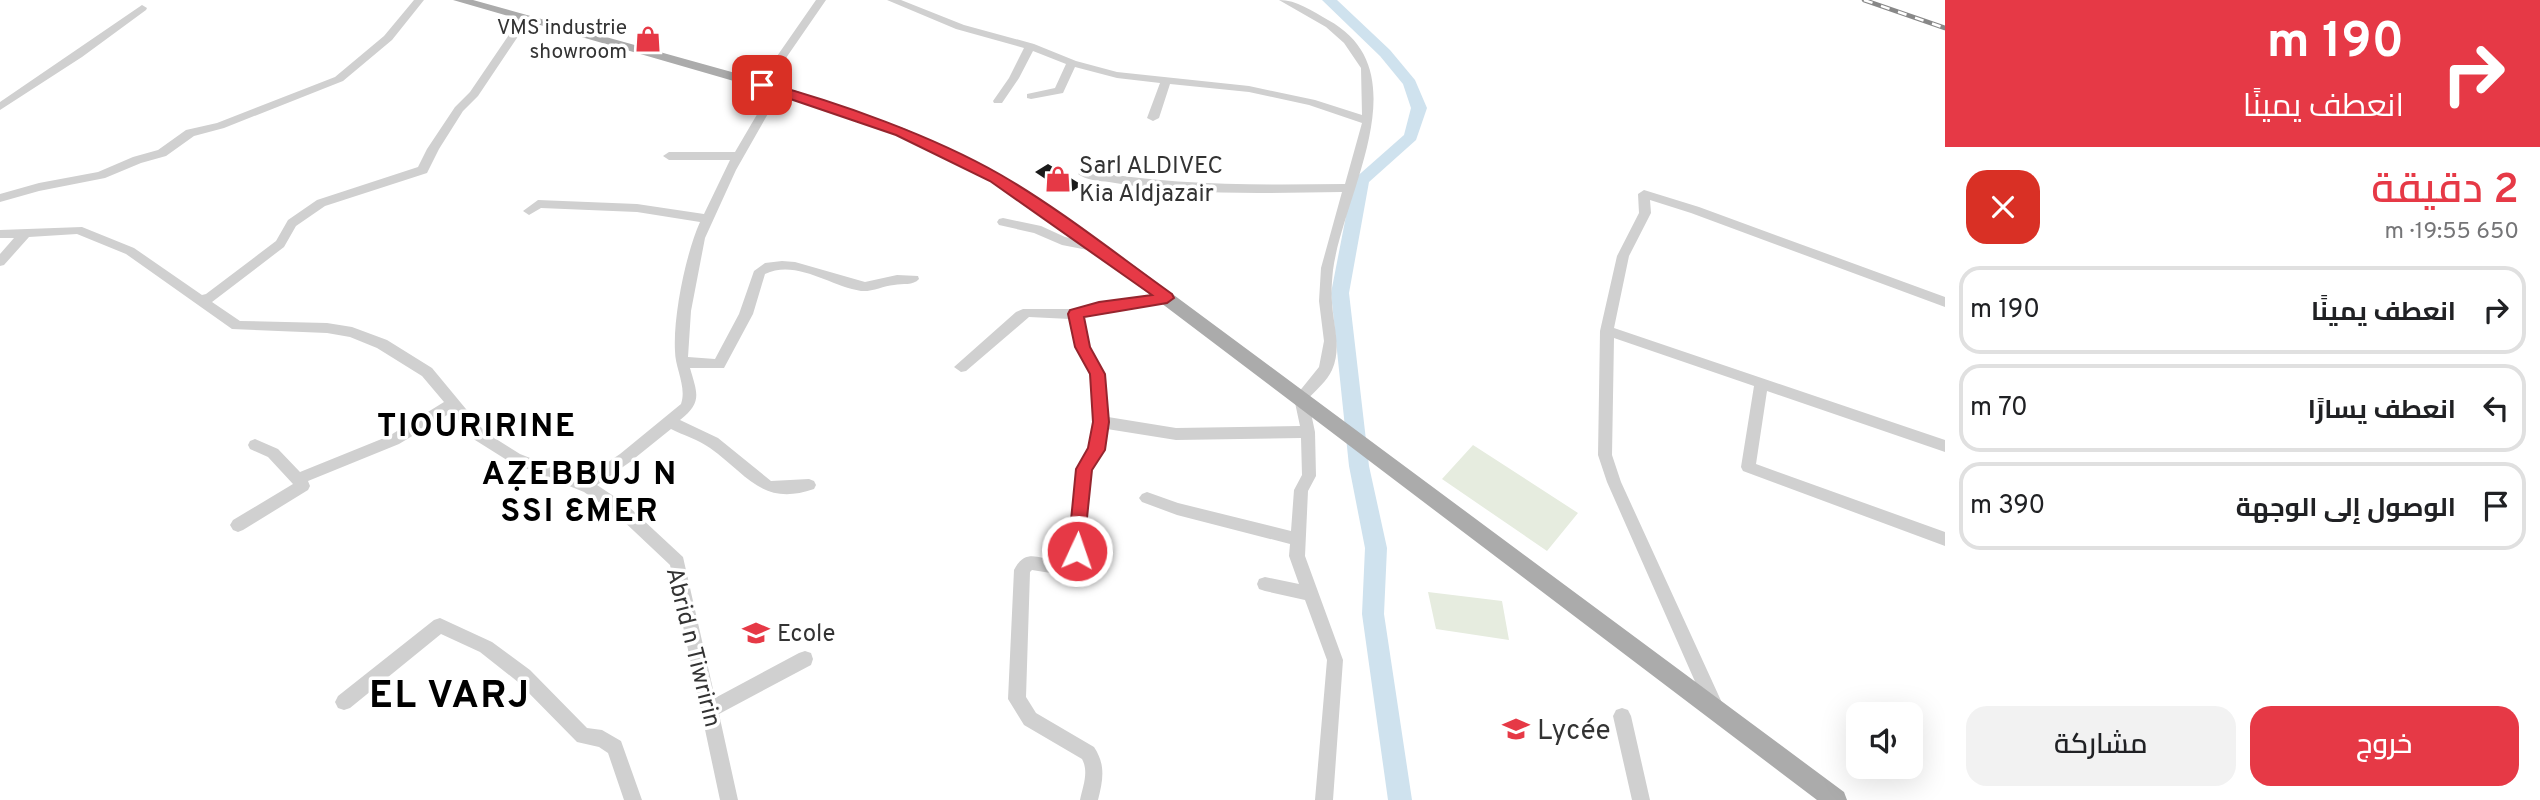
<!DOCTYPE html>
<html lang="ar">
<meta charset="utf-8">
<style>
body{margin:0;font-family:Overpass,Cairo,sans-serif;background:#f2f2f2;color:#202124;direction:rtl;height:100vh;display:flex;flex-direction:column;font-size:26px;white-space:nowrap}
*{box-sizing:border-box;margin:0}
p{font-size:23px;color:#757577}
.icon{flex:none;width:38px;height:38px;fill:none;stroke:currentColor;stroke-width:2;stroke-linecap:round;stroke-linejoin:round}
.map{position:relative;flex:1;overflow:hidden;direction:ltr}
.side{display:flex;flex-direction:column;background:#fff;width:595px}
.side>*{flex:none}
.banner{background:#e63946;color:#fff;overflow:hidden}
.buttons{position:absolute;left:1846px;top:702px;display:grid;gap:14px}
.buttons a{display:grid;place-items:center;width:77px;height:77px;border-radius:14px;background:#fff;box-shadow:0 7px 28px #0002;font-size:35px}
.pin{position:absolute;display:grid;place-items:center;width:60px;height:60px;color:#fff;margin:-30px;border-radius:14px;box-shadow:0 4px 10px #0006}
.me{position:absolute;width:77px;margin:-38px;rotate:3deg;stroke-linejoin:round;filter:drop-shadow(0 0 5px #0008)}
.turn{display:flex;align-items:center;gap:24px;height:147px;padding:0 21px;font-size:32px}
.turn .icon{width:91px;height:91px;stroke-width:2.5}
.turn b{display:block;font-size:49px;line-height:60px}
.round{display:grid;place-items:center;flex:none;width:74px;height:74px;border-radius:21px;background:#f2f2f2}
.overview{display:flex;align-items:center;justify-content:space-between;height:119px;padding:0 21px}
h1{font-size:42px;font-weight:600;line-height:52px;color:#e63946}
.primary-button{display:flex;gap:14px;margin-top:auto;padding:14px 21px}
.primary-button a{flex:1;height:80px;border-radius:21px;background:#e63946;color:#fff;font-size:28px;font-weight:600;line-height:80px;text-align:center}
.primary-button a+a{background:#f2f2f2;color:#202124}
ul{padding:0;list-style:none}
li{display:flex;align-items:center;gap:21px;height:88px;margin:0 14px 10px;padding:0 7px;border:4px solid #e0e0e0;border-radius:21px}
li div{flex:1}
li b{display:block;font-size:26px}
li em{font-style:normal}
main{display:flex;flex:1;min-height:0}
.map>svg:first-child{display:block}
.green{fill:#e6ecdf}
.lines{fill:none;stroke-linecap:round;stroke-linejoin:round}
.river{fill:#cfe2ee;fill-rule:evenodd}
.building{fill:#1a1a1a}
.minor{fill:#d0d0d0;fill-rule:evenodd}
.major{fill:#ababab;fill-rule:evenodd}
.rail-casing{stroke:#888;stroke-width:4.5}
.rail{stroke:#fff;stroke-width:2.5;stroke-dasharray:9;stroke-linecap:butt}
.route{fill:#e63946;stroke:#96252e;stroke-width:2}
.labels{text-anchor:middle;stroke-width:7;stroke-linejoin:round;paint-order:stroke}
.far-poi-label{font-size:21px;fill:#333;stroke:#fff;text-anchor:end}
.poi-label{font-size:24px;fill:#333;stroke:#fff;text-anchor:start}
.street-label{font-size:24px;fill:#333;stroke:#fff}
.near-poi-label{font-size:28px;fill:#333;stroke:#fff;text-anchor:start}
.district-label{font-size:32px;font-weight:bold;letter-spacing:2px;fill:#000;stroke:#fff}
.near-district-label{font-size:38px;font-weight:bold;letter-spacing:2px;fill:#000;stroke:#fff}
</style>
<main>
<section class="side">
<div class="banner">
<div class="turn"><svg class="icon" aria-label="right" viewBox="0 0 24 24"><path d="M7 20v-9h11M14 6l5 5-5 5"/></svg><div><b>190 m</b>انعطف يمينًا</div></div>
</div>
<div class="overview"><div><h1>2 دقيقة</h1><p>650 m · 19:55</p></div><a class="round" style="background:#d93025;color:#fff"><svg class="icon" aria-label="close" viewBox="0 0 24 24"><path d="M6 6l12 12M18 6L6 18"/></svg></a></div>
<ul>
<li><svg class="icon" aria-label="right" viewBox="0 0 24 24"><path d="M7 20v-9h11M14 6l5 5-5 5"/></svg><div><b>انعطف يمينًا</b></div><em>190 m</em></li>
<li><svg class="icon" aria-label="left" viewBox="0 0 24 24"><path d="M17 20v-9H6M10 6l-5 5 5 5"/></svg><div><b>انعطف يسارًا</b></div><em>70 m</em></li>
<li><svg class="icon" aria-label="arrive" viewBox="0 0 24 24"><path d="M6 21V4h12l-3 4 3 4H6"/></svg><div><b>الوصول إلى الوجهة</b></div><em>390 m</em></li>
</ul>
<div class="primary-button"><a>خروج</a><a>مشاركة</a></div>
</section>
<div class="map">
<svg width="1945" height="800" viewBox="0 0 1945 800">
<rect width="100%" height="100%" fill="#fff"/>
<path class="green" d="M1473,445L1578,513L1547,551L1442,479Z
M1428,592L1502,601L1509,640L1436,629Z"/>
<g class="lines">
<path class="river" d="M1322,0H1337L1390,50L1415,80L1427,108L1416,140L1369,182L1349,293L1369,466L1387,548L1384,614L1412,800H1388L1362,614L1365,548L1349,466L1331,293L1353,180L1404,135L1411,108L1403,84L1380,56Z"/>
</g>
<path class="building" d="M1048,164L1082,185L1068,194L1035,172Z"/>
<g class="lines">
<path class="minor" d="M414,0H424L392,40L343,81L224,128L194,136L166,156L141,163L105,178L39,191L0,202V194L39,183L98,172L133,157L158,150L186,130L217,123L335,77L384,36Z
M816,0H826L766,87H758L757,85Z
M887,0H901L964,25L1034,44L1076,61L1117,72L1249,86L1315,100L1362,115L1361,68L1344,43L1326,27L1279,0C1297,0 1312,11 1328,20C1422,71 1343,194 1333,270C1332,280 1331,292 1332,302C1333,325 1342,348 1332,370C1327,381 1316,390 1308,399L1315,432L1316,476L1308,491L1305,556L1343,660L1333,800H1315L1327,660L1305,600L1265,591L1259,589L1257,584L1259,579L1265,577L1299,584L1289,556L1290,544L1177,515L1142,502L1139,498L1142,494L1147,492L1178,503L1291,531L1294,490L1302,475L1301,438L1176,440L1107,429L1103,450L1091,470L1085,551L1079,564L1057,574L1032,570L1030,572L1026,697L1036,713L1094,747C1106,765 1103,780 1098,800H1080C1083,786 1089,772 1082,759L1024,725L1008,699L1014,570C1029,539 1051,573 1069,551L1077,469L1089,449L1094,422L1090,374L1075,347L1070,319L1029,317L966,371L961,372L954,367L1016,312L1023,309H1076L1099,302L1167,293L1172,295L1173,298L1172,301L1099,312L1083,317L1089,347L1104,374L1108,417L1176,428L1300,426L1294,398L1319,367L1324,341L1319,301L1321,268L1342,192C1265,193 1185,196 1109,182C1099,181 1086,180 1078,174L1084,170C1171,186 1257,185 1345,184L1362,123L1309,105L1249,92L1170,84L1159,118L1153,121L1147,118L1160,83L1117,78L1075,67L1063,93L1031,99L1027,98V94L1055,88L1066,64L1033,51L1019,78L1002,103H994L993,101L1009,78L1024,48L956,29Z
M142,5L147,8L146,10L82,57L0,110V102Z
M516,13L520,14L525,26L478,96L463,111L439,149L427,173L325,206L296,226L284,247L212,302L240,321L327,323L352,327L387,340L432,368L485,432L520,454L583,479L620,454L681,404C687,387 675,368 675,351C673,316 686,253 700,222L637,212L541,208L529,215L523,211L538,200L637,204L704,214L730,160H669L663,156L669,152H735L773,87H781L782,89L736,170L705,238L691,311L688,357L715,359L739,314L754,271L765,263L782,261L795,262L865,282L897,275L918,276L919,279C913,286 903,283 894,285C883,286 872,292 861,291C831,287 797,259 765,274L753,314L724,368H690C697,393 703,402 680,420L718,438L771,481L809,479L814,481L816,485L814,489C762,507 747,474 710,448C699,440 683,435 671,429L630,462L597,485L627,505L683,557L715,698L799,653L805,651L811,653L813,659L811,665L719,714L738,800H720L670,565L617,515L584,492L510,462L475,440L452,412L399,444L308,481L310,486L308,490L243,530L238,532L233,530L230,525L233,520L293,484L268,457L250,449L248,445L250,441L255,439L278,449L300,472L389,436L444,402L422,376L377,348L350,337L327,333L232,329L126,254L77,234L29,237L4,265L0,266V254L14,238H0V230L82,227L134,248L202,295L206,294L276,241L288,220L317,200L418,167L427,149L455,107L470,92L515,26L511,16Z
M1644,190L1699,207L1945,297V307L1691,213L1650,200L1651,213L1629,256L1614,328L1945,440V452L1767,391L1756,464L1945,532V546L1743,471L1741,467L1754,386L1614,338L1612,455L1621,482L1723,705L1720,711L1714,713L1708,711L1607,482L1598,455L1600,331L1617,256L1639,213L1638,194Z
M1003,218L1041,226L1065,237L1098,244L1104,248L1098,252L1062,245L1034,233L999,225L997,222L999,219Z
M440,618L492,642L530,670L587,728L602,730L621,741L642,800H624L608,753L599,747L577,742L518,682L480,652L441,634L350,708L344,710L338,708L335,702L338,696L434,620Z
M1622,708L1628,710L1631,716L1650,800H1632L1613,716L1616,710Z"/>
<path class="major" d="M453,0H473L782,86L906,129L1000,175L1136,267L1844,792L1847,800H1817L1124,275L990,181L896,135L772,92Z"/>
<g class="rail-casing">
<path id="rail" d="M1864,0L1945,28"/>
</g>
<use href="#rail" class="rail"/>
</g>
<path class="route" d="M762,82C838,102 933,136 1001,175C1061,210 1116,254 1172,294L1174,298L1167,303L1084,317L1090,347L1105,374L1109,422L1105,450L1092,470L1083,556L1077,558L1071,556L1068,551L1076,469L1088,448L1093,422L1090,374L1075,347L1068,314L1070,310L1099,302L1152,295L990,181L896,135L758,88L756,85Z"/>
<defs>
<g id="shop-bare" transform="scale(2.1)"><path d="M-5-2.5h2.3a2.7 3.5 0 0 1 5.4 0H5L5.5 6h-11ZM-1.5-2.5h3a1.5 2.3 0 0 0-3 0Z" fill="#e63946" stroke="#fff" stroke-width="2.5" paint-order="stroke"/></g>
<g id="school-bare" transform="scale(2.1)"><path d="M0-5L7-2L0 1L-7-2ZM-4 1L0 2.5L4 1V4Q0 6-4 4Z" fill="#e63946" stroke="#fff" stroke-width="2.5" paint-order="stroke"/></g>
</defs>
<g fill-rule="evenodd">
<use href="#shop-bare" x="648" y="39"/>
<use href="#shop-bare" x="1058" y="179"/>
<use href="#school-bare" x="756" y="633"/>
<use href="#school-bare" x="1516" y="729"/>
</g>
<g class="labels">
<g class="far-poi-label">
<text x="627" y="34">VMS industrie<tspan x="627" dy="24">showroom</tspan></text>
</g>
<g class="poi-label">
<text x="1079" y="173">Sarl ALDIVEC<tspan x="1079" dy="28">Kia Aldjazair</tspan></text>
<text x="777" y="641">Ecole</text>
</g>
<g class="street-label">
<text transform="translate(694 647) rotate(76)" y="8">Abrid n Tiwririn</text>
</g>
<g class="near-poi-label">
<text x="1537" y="739">Lycée</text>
</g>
<g class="district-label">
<text x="477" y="436">TIOURIRINE</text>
<text x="580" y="484">AẒEBBUJ N<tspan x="580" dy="37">SSI ƐMER</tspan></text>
</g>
<g class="near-district-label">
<text x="450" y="707">EL VARJ</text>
</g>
</g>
</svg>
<div class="buttons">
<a><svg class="icon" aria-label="sound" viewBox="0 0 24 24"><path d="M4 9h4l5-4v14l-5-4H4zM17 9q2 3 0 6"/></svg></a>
</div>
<div class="pin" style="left:762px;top:85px;background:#d93025"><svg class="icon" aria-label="arrive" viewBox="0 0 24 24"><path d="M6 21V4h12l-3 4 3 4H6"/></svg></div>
<svg class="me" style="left:1077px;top:551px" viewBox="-20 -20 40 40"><circle r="17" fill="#e63946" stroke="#fff" stroke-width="3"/><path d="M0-11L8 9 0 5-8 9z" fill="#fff"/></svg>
</div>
</main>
